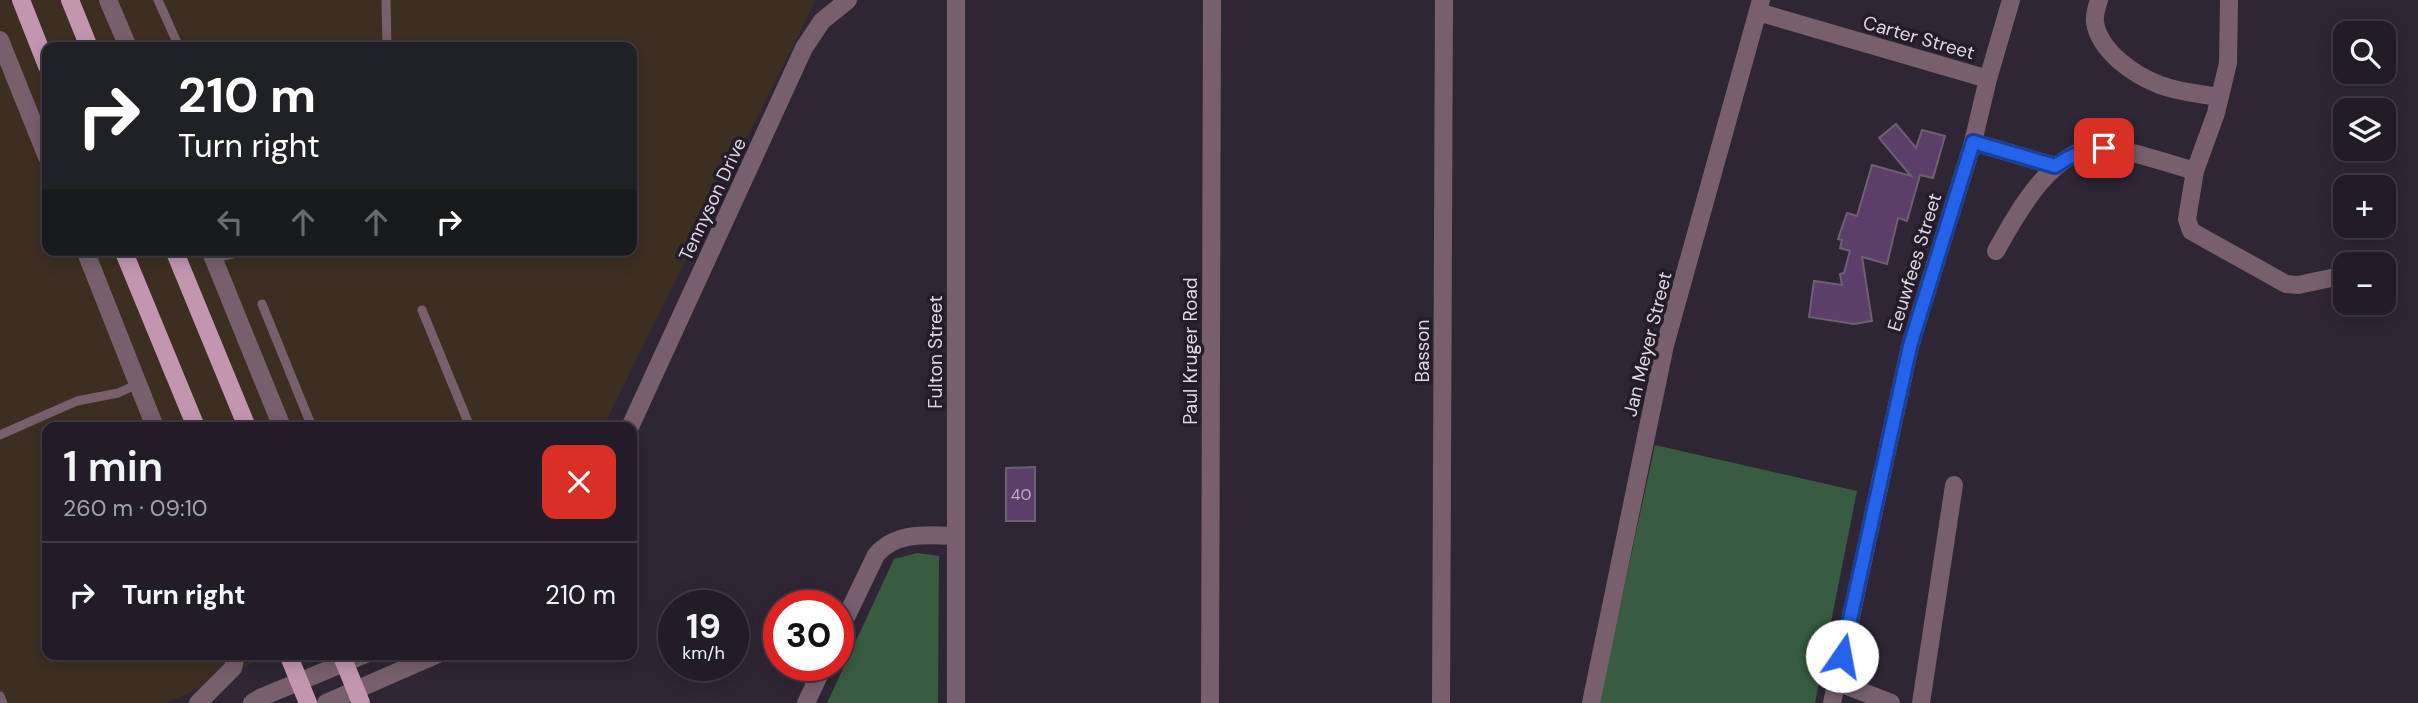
<!DOCTYPE html>
<meta charset="utf-8">
<style>
body{margin:0;font-family:"DM Sans",sans-serif;background:#2e2934;color:#f1f3f6;height:100vh;display:flex;flex-direction:column;font-size:26px;white-space:nowrap}
*{box-sizing:border-box;margin:0}
p{font-size:23px;color:#a2a1a8}
.icon{flex:none;width:38px;height:38px;fill:none;stroke:currentColor;stroke-width:2;stroke-linecap:round;stroke-linejoin:round}
.map{position:relative;flex:1;overflow:hidden}
.drawer{position:absolute;left:42px;top:422px;width:595px;height:238px;display:flex;flex-direction:column;background:#221c28;border-radius:14px;box-shadow:0 4px 18px #0003,0 0 0 2px #3f3a45}
.drawer>*{flex:none}
.guide{position:absolute;left:42px;top:42px;width:595px;height:214px;border-radius:14px;box-shadow:0 4px 18px #0003,0 0 0 2px #3f3a45;background:#202124;color:#fff;overflow:hidden}
.controls{position:absolute;left:2333px;top:21px;display:grid;gap:14px}
.controls a{display:grid;place-items:center;width:63px;height:63px;border-radius:14px;background:#221c28;box-shadow:0 4px 18px #0003,0 0 0 2px #3f3a45;font-size:35px}
.speed{position:absolute;left:658px;top:590px;display:flex;gap:14px;font-size:35px;font-weight:700;text-align:center}
.speed>*{display:grid;place-content:center;width:91px;height:91px;border-radius:50%;background:#221c28;box-shadow:0 4px 18px #0003,0 0 0 2px #3f3a45;line-height:1}
.speed small{font-size:18px;font-weight:400}
.speed .limit{border:10px solid #d22;background:#fff;color:#111}
.pin{position:absolute;display:grid;place-items:center;width:60px;height:60px;color:#fff;margin:-30px;border-radius:14px;box-shadow:0 4px 10px #0006}
.me{position:absolute;width:77px;margin:-38px;rotate:12deg;stroke-linejoin:round;filter:drop-shadow(0 0 5px #0008)}
.turn{display:flex;align-items:center;gap:24px;height:147px;padding:0 21px;font-size:32px}
.turn .icon{width:91px;height:91px;stroke-width:2.5}
.turn b{display:block;font-size:49px;line-height:60px}
.lanes{display:flex;align-items:center;height:66px;padding:0 21px;background:#0003;justify-content:center;gap:35px;direction:ltr}
.lanes .off{opacity:.35}
.round{display:grid;place-items:center;flex:none;width:74px;height:74px;border-radius:14px;background:#2e2934}
.head{display:flex;align-items:center;justify-content:space-between;height:119px;padding:0 21px}
h1{font-size:42px;font-weight:600;line-height:52px}
ul{padding:0;list-style:none}
li{display:flex;align-items:center;gap:21px;height:105px;padding:0 21px;border-top:2px solid #3f3a45}
li div{flex:1}
li b{display:block;font-size:26px}
li em{font-style:normal}
.map>svg:first-child{display:block}
.industrial{fill:#3d2e22;fill-rule:evenodd}
.green{fill:#395c40}
.building{fill:#5b3f69;stroke:#6c6072;stroke-width:2}
.lines{fill:none;stroke-linecap:round;stroke-linejoin:round}
.service{stroke:#77606c;stroke-width:9}
.minor{stroke:#77606c;stroke-width:18}
.primary{stroke:#c396af;stroke-width:18}
.route-casing{stroke:#184099;stroke-width:18}
.route{stroke:#2563eb;stroke-width:12}
.labels{text-anchor:middle;stroke-width:7;stroke-linejoin:round;paint-order:stroke}
.number-label{font-size:16px;fill:#bdb2c4}
.street-label{font-size:19px;fill:#ded8e3;stroke:#241c2b}
</style>
<div class="map">
<svg width="2418" height="703" viewBox="0 0 2418 703">
<rect width="100%" height="100%" fill="#2e2635"/>
<path class="industrial" d="M0,0H816L603,427H47V654L271,655L167,703H0ZM47,47H632V250H47Z"/>
<path class="green" d="M1655,445L1857,491L1815,703H1599Z
M917,553L939,556L938,703H827L894,559Z"/>
<path class="building" d="M1896,124L1916,148L1922,130L1945,136L1933,178L1920,175L1907,221L1898,218L1887,264L1862,257L1872,321L1854,324L1809,317L1814,281L1842,285L1840,274L1844,273L1850,251L1840,248L1842,240L1838,239L1847,213L1857,216L1872,165L1911,176L1879,138Z
M1035,467V521H1006V468Z"/>
<g class="lines">
<path class="service" d="M158,0L179,47
M386,0L387,47
M214,258L250,250
M262,304L312,427
M422,310L470,427
M0,435L77,401L118,393L138,384
M0,696L3,703"/>
<path class="minor" d="M108,0L128,47
M956,0V703
M2099,0C2097,6 2094,15 2095,22C2099,51 2134,75 2160,85C2179,92 2200,94 2220,97
M2229,0L2228,63L2216,113L2195,171L2187,219L2191,231L2286,284L2298,285L2345,275
M1758,12L1988,79
M0,40L47,157
M1973,142L2055,166
M85,250L155,427
M210,250L282,427
M1996,251C2017,213 2054,144 2105,148C2135,151 2166,163 2195,171
M630,427L804,48L822,21L848,0
M838,634L876,555C896,531 928,535 956,536
M1837,682L1891,703
M198,703L233,668L236,654
M252,703L262,697L366,654
M326,703L438,654
M806,703L824,665
M1210,703L1212,0
M1441,703L1444,0
M1591,703L1665,345L1761,0
M1832,703L1910,346L1973,142L1988,79L2011,0
M1921,703L1954,485"/>
<path class="primary" d="M21,0L47,66
M70,0L89,47
M123,250L196,427
M174,250L247,427
M288,654L308,703
M341,654L361,703"/>
</g>
<g class="lines">
<g class="route-casing">
<path id="route" d="M1842,656L1910,346L1973,142L2055,166C2071,155 2084,150 2104,148"/>
</g>
<use href="#route" class="route"/>
</g>
<g class="labels">
<g class="number-label">
<text x="1021" y="500">40</text>
</g>
<g class="street-label">
<text transform="translate(1919 37) rotate(16)" y="7">Carter Street</text>
<text transform="translate(712 199) rotate(-65)" y="7">Tennyson Drive</text>
<text transform="translate(1914 262) rotate(-73)" y="7">Eeuwfees Street</text>
<text transform="translate(1647 344) rotate(-76)" y="7">Jan Meyer Street</text>
<text transform="translate(1190 351) rotate(-90)" y="7">Paul Kruger Road</text>
<text transform="translate(1422 351) rotate(-90)" y="7">Basson</text>
<text transform="translate(935 352) rotate(-90)" y="7">Fulton Street</text>
</g>
</g>
</svg>
<div class="controls">
<a><svg class="icon" aria-label="search" viewBox="0 0 24 24"><circle cx="10" cy="10" r="6"/><path d="M15 15l6 6"/></svg></a>
<a><svg class="icon" aria-label="layers" viewBox="0 0 24 24"><path d="M12 4l9 5-9 5-9-5zM3 14l9 5 9-5"/></svg></a>
<a>+</a>
<a>−</a>
</div>
<div class="speed"><div>19<small>km/h</small></div><div class="limit">30</div></div>
<div class="pin" style="left:2104px;top:148px;background:#d93025"><svg class="icon" aria-label="arrive" viewBox="0 0 24 24"><path d="M6 21V4h12l-3 4 3 4H6"/></svg></div>
<svg class="me" style="left:1842px;top:656px" viewBox="-20 -20 40 40"><circle r="19" fill="#fff"/><path d="M0-13L10 11 0 6-10 11z" fill="#2563eb"/></svg>
<div class="guide">
<div class="turn"><svg class="icon" aria-label="right" viewBox="0 0 24 24"><path d="M7 20v-9h11M14 6l5 5-5 5"/></svg><div><b>210 m</b>Turn right</div></div>
<div class="lanes"><svg class="icon off" aria-label="left" viewBox="0 0 24 24"><path d="M17 20v-9H6M10 6l-5 5 5 5"/></svg><svg class="icon off" aria-label="ahead" viewBox="0 0 24 24"><path d="M12 20V5M6 11l6-6 6 6"/></svg><svg class="icon off" aria-label="ahead" viewBox="0 0 24 24"><path d="M12 20V5M6 11l6-6 6 6"/></svg><svg class="icon" aria-label="right" viewBox="0 0 24 24"><path d="M7 20v-9h11M14 6l5 5-5 5"/></svg></div>
</div>
<section class="drawer">
<div class="head"><div><h1>1 min</h1><p>260 m · 09:10</p></div><a class="round" style="background:#d93025;color:#fff"><svg class="icon" aria-label="close" viewBox="0 0 24 24"><path d="M6 6l12 12M18 6L6 18"/></svg></a></div>
<ul>
<li><svg class="icon" aria-label="right" viewBox="0 0 24 24"><path d="M7 20v-9h11M14 6l5 5-5 5"/></svg><div><b>Turn right</b></div><em>210 m</em></li>
</ul>
</section>
</div>
